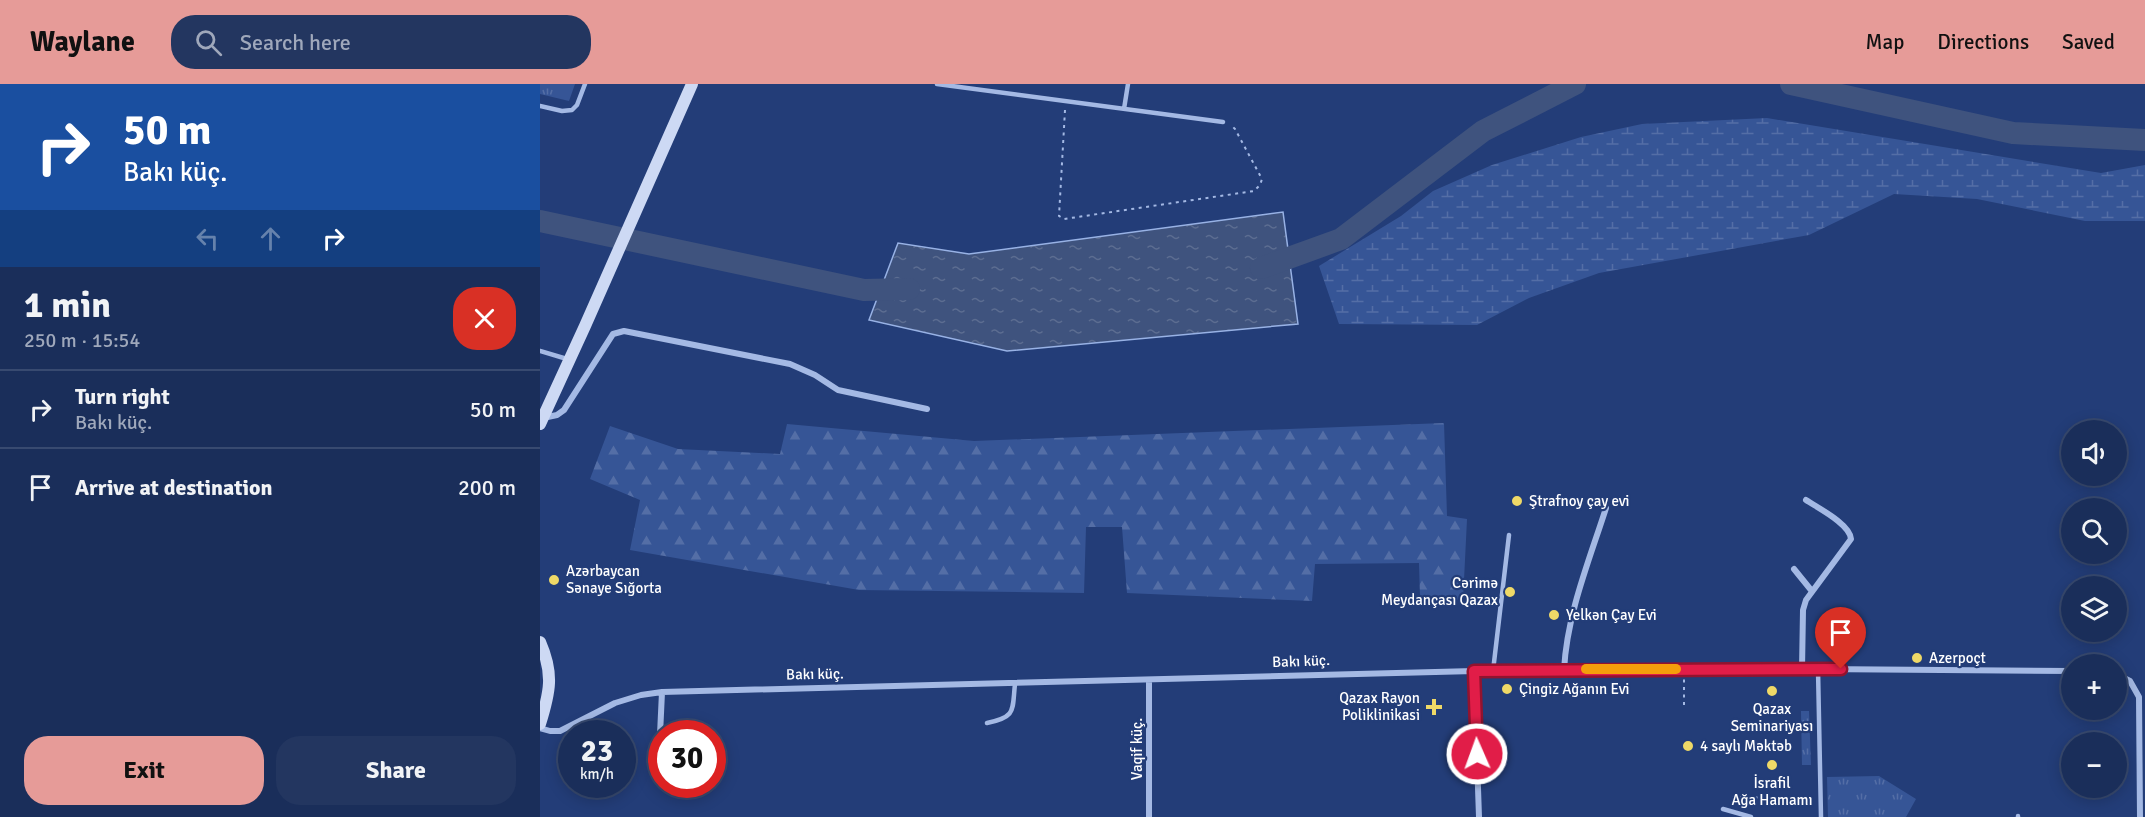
<!DOCTYPE html>
<meta charset="utf-8">
<style>
body{margin:0;font-family:Signika,sans-serif;background:#233660;color:#f1f3f6;height:100vh;display:flex;flex-direction:column;font-size:22px;white-space:nowrap}
*{box-sizing:border-box;margin:0}
p{font-size:20px;color:#9fa8bb}
.icon{flex:none;width:33px;height:33px;fill:none;stroke:currentColor;stroke-width:2;stroke-linecap:round;stroke-linejoin:round}
.map{position:relative;flex:1;overflow:hidden}
.side{display:flex;flex-direction:column;background:#1a2e5a;width:540px}
.side>*{flex:none}
.top-card{background:#1a4fa0;color:#fff;overflow:hidden}
.fabs{position:absolute;left:1521px;top:336px;display:grid;gap:12px}
.fabs a{display:grid;place-items:center;width:66px;height:66px;border-radius:50%;background:#1a2e5a;box-shadow:0 3px 15px #0003,0 0 0 2px #384a70;font-size:30px}
.speed{position:absolute;left:18px;top:636px;display:flex;gap:12px;font-size:30px;font-weight:700;text-align:center}
.speed>*{display:grid;place-content:center;width:78px;height:78px;border-radius:50%;background:#1a2e5a;box-shadow:0 3px 15px #0003,0 0 0 2px #384a70;line-height:1}
.speed small{font-size:15px;font-weight:400}
.speed .limit{border:9px solid #d22;background:#fff;color:#111}
.pin{position:absolute;display:grid;place-items:center;width:51px;height:51px;color:#fff;margin:-62px -26px;border-radius:50% 50% 50% 0;rotate:-45deg;box-shadow:0 0 6px #0007}
.pin .icon{rotate:45deg}
.me{position:absolute;width:66px;margin:-33px;rotate:358deg;stroke-linejoin:round;filter:drop-shadow(0 0 4px #0008)}
.turn{display:flex;align-items:center;gap:21px;height:126px;padding:0 24px;font-size:27px}
.turn .icon{width:78px;height:78px;stroke-width:2.5}
.turn b{display:block;font-size:42px;line-height:51px}
.lanes{display:flex;align-items:center;height:57px;padding:0 24px;background:#0003;justify-content:center;gap:30px;direction:ltr}
.lanes .off{opacity:.35}
.round{display:grid;place-items:center;flex:none;width:63px;height:63px;border-radius:24px;background:#233660}
.head{display:flex;align-items:center;justify-content:space-between;height:102px;padding:0 24px}
h1{font-size:36px;font-weight:800;line-height:45px}
.primary-button{display:flex;gap:12px;margin-top:auto;padding:12px 24px}
.primary-button a{flex:1;height:69px;border-radius:24px;background:#e69b98;color:#111;font-size:24px;font-weight:800;line-height:69px;text-align:center}
.primary-button a+a{background:#233660;color:#f1f3f6}
ul{padding:0;list-style:none}
li{display:flex;align-items:center;gap:18px;height:78px;padding:0 24px;border-top:2px solid #384a70}
li div{flex:1}
li b{display:block;font-size:22px}
li em{font-style:normal}
header{display:flex;align-items:center;gap:36px;box-sizing:border-box;height:84px;padding:0 30px;background:#e69b98;color:#111}
header strong{font-size:28px}
nav{display:flex;gap:33px;margin-inline-start:auto;font-size:21px}
.search{width:420px;height:54px;background:#233660;display:flex;align-items:center;gap:15px;box-sizing:border-box;padding:0 21px;border-radius:24px;color:#9fa8bb;font-size:22px}
main{display:flex;flex:1;min-height:0}
.map>svg:first-child{display:block}
.grass{fill:url(#grass-tufts)}
.forest{fill:url(#forest-firs)}
.wetland{fill:url(#wetland-marsh)}
.water{fill:url(#water-ripples);stroke:#98b2e5;stroke-width:1.5}
.lines{fill:none;stroke-linecap:round;stroke-linejoin:round}
.river{stroke:#3f537e;stroke-width:22}
.path{stroke:#a4b9e4;stroke-width:2;stroke-dasharray:3 4.5;stroke-linecap:butt}
.service{stroke:#a4b9e4;stroke-width:4.5}
.minor{stroke:#a4b9e4;stroke-width:6}
.secondary{stroke:#cdd9f4;stroke-width:12}
.route-casing{stroke:#92132f;stroke-width:15}
.route{stroke:#e11d48;stroke-width:10}
.slow{stroke:#f59e0b;stroke-width:10}
.poi-dot{fill:#efd967;stroke:#233d78;stroke-width:2}
.labels{text-anchor:middle;stroke-width:4.5;stroke-linejoin:round;paint-order:stroke}
.poi-label{font-size:15px;fill:#fff;stroke:#233d78;text-anchor:start}
.street-label{font-size:15px;fill:#fff;stroke:#233d78}
</style>
<header>
<strong>Waylane</strong>
<div class="search"><svg class="icon" aria-label="search" viewBox="0 0 24 24"><circle cx="10" cy="10" r="6"/><path d="M15 15l6 6"/></svg>Search here</div>
<nav><a>Map</a><a>Directions</a><a>Saved</a></nav>
</header>
<main>
<section class="side">
<div class="top-card">
<div class="turn"><svg class="icon" aria-label="right" viewBox="0 0 24 24"><path d="M7 20v-9h11M14 6l5 5-5 5"/></svg><div><b>50 m</b>Bakı küç.</div></div>
<div class="lanes"><svg class="icon off" aria-label="left" viewBox="0 0 24 24"><path d="M17 20v-9H6M10 6l-5 5 5 5"/></svg><svg class="icon off" aria-label="ahead" viewBox="0 0 24 24"><path d="M12 20V5M6 11l6-6 6 6"/></svg><svg class="icon" aria-label="right" viewBox="0 0 24 24"><path d="M7 20v-9h11M14 6l5 5-5 5"/></svg></div>
</div>
<div class="head"><div><h1>1 min</h1><p>250 m · 15:54</p></div><a class="round" style="background:#d93025;color:#fff"><svg class="icon" aria-label="close" viewBox="0 0 24 24"><path d="M6 6l12 12M18 6L6 18"/></svg></a></div>
<ul>
<li><svg class="icon" aria-label="right" viewBox="0 0 24 24"><path d="M7 20v-9h11M14 6l5 5-5 5"/></svg><div><b>Turn right</b><p>Bakı küç.</p></div><em>50 m</em></li>
<li><svg class="icon" aria-label="arrive" viewBox="0 0 24 24"><path d="M6 21V4h12l-3 4 3 4H6"/></svg><div><b>Arrive at destination</b></div><em>200 m</em></li>
</ul>
<div class="primary-button"><a>Exit</a><a>Share</a></div>
</section>
<div class="map">
<svg width="1605" height="733" viewBox="0 0 1605 733">
<defs>
<pattern id="grass-tufts" width="24" height="20" patternUnits="userSpaceOnUse" patternTransform="scale(1.5)"><rect width="24" height="20" fill="#365596"/><path d="M3 7l-1-3M5 7V3M7 7l1-3M15 17l-1-3M17 17v-4M19 17l1-3" fill="none" stroke="#546ea6"/></pattern>
<pattern id="forest-firs" width="22" height="20" patternUnits="userSpaceOnUse" patternTransform="scale(1.5)"><rect width="22" height="20" fill="#365596"/><path d="M5 1l3.5 6h-7zM16 11l3.5 6h-7z" fill="#546ea6"/></pattern>
<pattern id="wetland-marsh" width="20" height="14" patternUnits="userSpaceOnUse" patternTransform="scale(1.5)"><rect width="20" height="14" fill="#365596"/><path d="M1 5h8M5 5V1M11 12h8M15 12V8" fill="none" stroke="#546ea6"/></pattern>
<pattern id="water-ripples" width="26" height="14" patternUnits="userSpaceOnUse" patternTransform="scale(1.5)"><rect width="26" height="14" fill="#3f537e"/><path d="M2 4q2-2 4 0t4 0M15 11q2-2 4 0t4 0" fill="none" stroke="#5c6d91"/></pattern>
</defs>
<rect width="100%" height="100%" fill="#233d78"/>
<path class="grass" d="M0,0H35L29,17L0,10Z
M1261,627H1269L1271,681H1262Z
M1339,692L1376,715L1366,733H1288L1287,693Z"/>
<path class="forest" d="M904,339L907,432L927,435L923,516L880,513L879,479L775,480L772,517L587,509L582,443H546L544,509L319,506L90,466L100,416L50,395L70,342L138,365L240,370L247,340L434,357Z"/>
<path class="wetland" d="M1227,34L1561,89L1605,81V137H1545L1437,115L1354,110L1269,151L1059,189L989,214L937,241L799,240L779,182L861,132L893,107L952,81L1041,53L1102,40Z"/>
<path class="water" d="M743,128L758,240L467,267L329,236L358,159L429,170Z"/>
<g class="lines">
<path class="river" d="M1251,0L1473,49L1605,56
M0,137L324,206L369,205
M721,184L801,155L943,47L1035,0"/>
<path class="path" d="M525,26L519,132L524,135L714,107L720,101L722,95L695,45L691,41
M1144,621V594
M1192,713L1257,714"/>
<path class="service" d="M397,0L683,38
M0,22L22,27L32,26L37,21L45,0
M584,25L588,0
M0,267L27,275
M1278,585L1281,733
M953,587L969,451
M447,639C477,633 472,626 475,600
M1183,725L1211,733
M1478,732V733"/>
<path class="minor" d="M3,334L17,331L24,326L73,250L84,247L250,280L275,291L298,306L387,325
M1254,485L1271,506
M1262,585L1263,526L1266,516L1311,455C1310,440 1278,424 1266,416
M1024,586C1027,530 1049,477 1066,424
M934,587L939,733
M1576,590L1590,597L1599,613L1600,733
M609,596V733
M0,644L10,647H20L75,619L101,611L122,608L934,587L1278,585L1532,587
M119,672L122,608"/>
<path class="secondary" d="M0,340L45,242L152,0
M0,558C14,590 10,608 0,640"/>
</g>
<g class="lines">
<g class="route-casing">
<path id="route" d="M937,670L934,587L1301,585"/>
</g>
<use href="#route" class="route"/>
<path class="slow" d="M1046,585H1136"/>
</g>
<g class="poi-dot">
<circle cx="977" cy="417" r="6"/>
<circle cx="14" cy="496" r="6"/>
<circle cx="970" cy="508" r="6"/>
<circle cx="1014" cy="531" r="6"/>
<circle cx="1377" cy="574" r="6"/>
<circle cx="967" cy="605" r="6"/>
<circle cx="1232" cy="607" r="6"/>
<path d="M891 614h6v6h6v6h-6v6h-6v-6h-6v-6h6z"/>
<circle cx="1148" cy="662" r="6"/>
<circle cx="1232" cy="681" r="6"/>
</g>
<g class="labels">
<g class="poi-label">
<text x="989" y="422">Ştrafnoy çay evi</text>
<text x="26" y="492">Azərbaycan<tspan x="26" dy="17">Sənaye Sığorta</tspan></text>
<text x="958" y="504" text-anchor="end">Cərimə<tspan x="958" dy="17">Meydançası Qazax</tspan></text>
<text x="1026" y="536">Yelkən Çay Evi</text>
<text x="1389" y="579">Azerpoçt</text>
<text x="979" y="610">Çingiz Ağanın Evi</text>
<text x="880" y="619" text-anchor="end">Qazax Rayon<tspan x="880" dy="17">Poliklinikasi</tspan></text>
<text x="1232" y="630" text-anchor="middle">Qazax<tspan x="1232" dy="17">Seminariyası</tspan></text>
<text x="1160" y="667">4 saylı Məktəb</text>
<text x="1232" y="704" text-anchor="middle">İsrafil<tspan x="1232" dy="17">Ağa Hamamı</tspan></text>
</g>
<g class="street-label">
<text transform="translate(761 577) rotate(-2)" y="5">Bakı küç.</text>
<text transform="translate(275 590) rotate(-1)" y="5">Bakı küç.</text>
<text transform="translate(597 665) rotate(-90)" y="5">Vaqif küç.</text>
</g>
</g>
</svg>
<div class="fabs">
<a><svg class="icon" aria-label="sound" viewBox="0 0 24 24"><path d="M4 9h4l5-4v14l-5-4H4zM17 9q2 3 0 6"/></svg></a>
<a><svg class="icon" aria-label="search" viewBox="0 0 24 24"><circle cx="10" cy="10" r="6"/><path d="M15 15l6 6"/></svg></a>
<a><svg class="icon" aria-label="layers" viewBox="0 0 24 24"><path d="M12 4l9 5-9 5-9-5zM3 14l9 5 9-5"/></svg></a>
<a>+</a>
<a>−</a>
</div>
<div class="speed"><div>23<small>km/h</small></div><div class="limit">30</div></div>
<div class="pin" style="left:1301px;top:585px;background:#d93025"><svg class="icon" aria-label="arrive" viewBox="0 0 24 24"><path d="M6 21V4h12l-3 4 3 4H6"/></svg></div>
<svg class="me" style="left:937px;top:670px" viewBox="-20 -20 40 40"><circle r="17" fill="#e11d48" stroke="#fff" stroke-width="3"/><path d="M0-11L8 9 0 5-8 9z" fill="#fff"/></svg>
</div>
</main>
